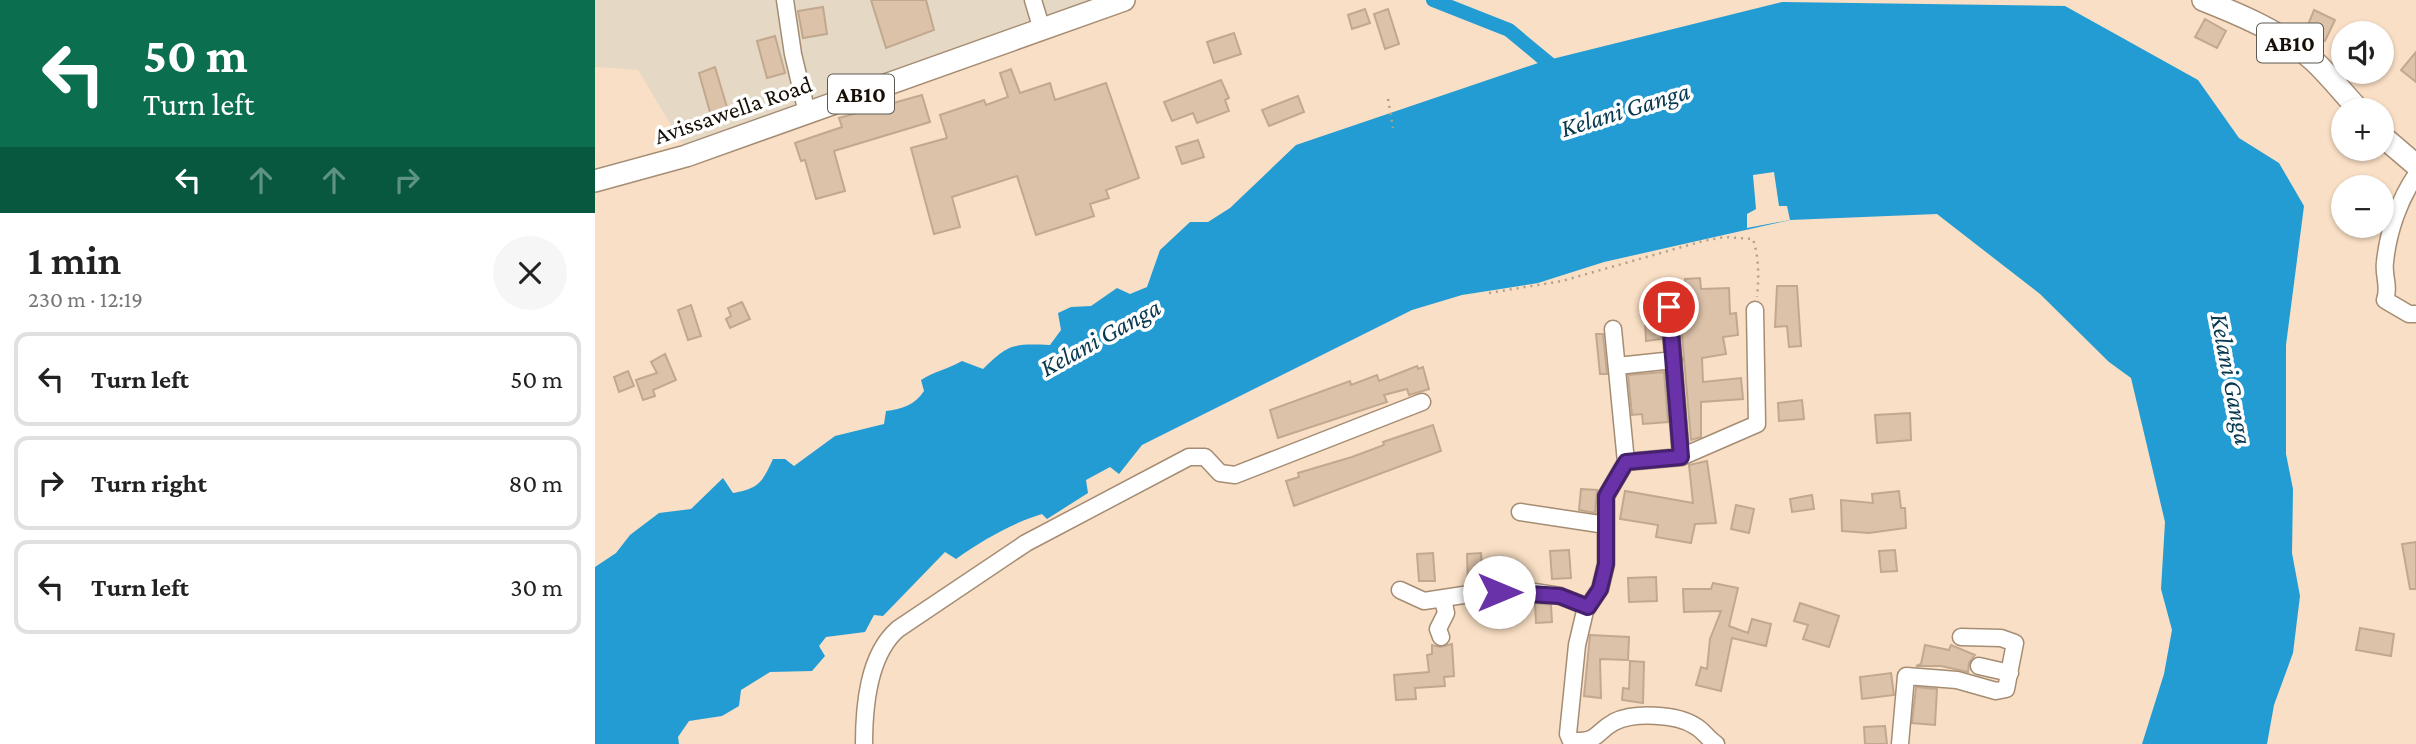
<!DOCTYPE html>
<meta charset="utf-8">
<style>
body{margin:0;font-family:"Crimson Pro",serif;background:#f6f6f6;color:#222;height:100vh;display:flex;flex-direction:column;font-size:26px;white-space:nowrap}
*{box-sizing:border-box;margin:0}
p{font-size:23px;color:#767676}
.icon{flex:none;width:38px;height:38px;fill:none;stroke:currentColor;stroke-width:2;stroke-linecap:round;stroke-linejoin:round}
.map{position:relative;flex:1;overflow:hidden}
.drawer{display:flex;flex-direction:column;background:#fff;width:595px}
.drawer>*{flex:none}
.hud{background:#0b6e4f;color:#fff;overflow:hidden}
.buttons{position:absolute;left:1736px;top:21px;display:grid;gap:14px}
.buttons a{display:grid;place-items:center;width:63px;height:63px;border-radius:50%;background:#fff;box-shadow:0 2px 5px #0004;font-size:35px}
.pin{position:absolute;display:grid;place-items:center;width:60px;height:60px;color:#fff;margin:-30px;border:4px solid #fff;border-radius:50%;box-shadow:0 2px 7px #0007}
.me{position:absolute;width:77px;margin:-38px;rotate:90deg;stroke-linejoin:round;filter:drop-shadow(0 0 5px #0008)}
.turn{display:flex;align-items:center;gap:24px;height:147px;padding:0 28px;font-size:32px}
.turn .icon{width:91px;height:91px;stroke-width:2.5}
.turn b{display:block;font-size:49px;line-height:60px}
.lanes{display:flex;align-items:center;height:66px;padding:0 28px;background:#0003;justify-content:center;gap:35px;direction:ltr}
.lanes .off{opacity:.35}
.round{display:grid;place-items:center;flex:none;width:74px;height:74px;border-radius:37px;background:#f6f6f6}
.headline{display:flex;align-items:center;justify-content:space-between;height:119px;padding:0 28px}
h1{font-size:42px;font-weight:600;line-height:52px}
ul{padding:0;list-style:none}
li{display:flex;align-items:center;gap:21px;height:94px;margin:0 14px 10px;padding:0 14px;border:4px solid #e0e0e0;border-radius:14px}
li div{flex:1}
li b{display:block;font-size:26px}
li em{font-style:normal}
main{display:flex;flex:1;min-height:0}
.map>svg:first-child{display:block}
.industrial{fill:#e5d9c5}
.water{fill:#229cd3}
.pier{fill:#f9dfc5}
.lines{fill:none;stroke-linecap:round;stroke-linejoin:round}
.canal{stroke:#229cd3;stroke-width:14}
.building{fill:#dcc2a9;stroke:#c1a88f;stroke-width:2}
.minor-casing{stroke:#a58d74;stroke-width:19}
.major-casing{stroke:#a58d74;stroke-width:24}
.path{stroke:#b39f8a;stroke-width:2.5;stroke-dasharray:2 5;stroke-linecap:butt}
.minor{stroke:#fff;stroke-width:16}
.major{stroke:#fff;stroke-width:21}
.route-casing{stroke:#44206d;stroke-width:18}
.route{stroke:#6932a8;stroke-width:12}
.labels{text-anchor:middle;stroke-width:7;stroke-linejoin:round;paint-order:stroke}
.shield{fill:#fff;stroke:#5d5851;stroke-width:2}
.shield-label{font-size:23px;font-weight:bold;fill:#181007}
.street-label{font-size:24px;fill:#181007;stroke:#fff}
.water-label{font-size:26px;font-style:italic;fill:#083950;stroke:#fff}
</style>
<main>
<section class="drawer">
<div class="hud">
<div class="turn"><svg class="icon" aria-label="left" viewBox="0 0 24 24"><path d="M17 20v-9H6M10 6l-5 5 5 5"/></svg><div><b>50 m</b>Turn left</div></div>
<div class="lanes"><svg class="icon" aria-label="left" viewBox="0 0 24 24"><path d="M17 20v-9H6M10 6l-5 5 5 5"/></svg><svg class="icon off" aria-label="ahead" viewBox="0 0 24 24"><path d="M12 20V5M6 11l6-6 6 6"/></svg><svg class="icon off" aria-label="ahead" viewBox="0 0 24 24"><path d="M12 20V5M6 11l6-6 6 6"/></svg><svg class="icon off" aria-label="right" viewBox="0 0 24 24"><path d="M7 20v-9h11M14 6l5 5-5 5"/></svg></div>
</div>
<div class="headline"><div><h1>1 min</h1><p>230 m · 12:19</p></div><a class="round"><svg class="icon" aria-label="close" viewBox="0 0 24 24"><path d="M6 6l12 12M18 6L6 18"/></svg></a></div>
<ul>
<li><svg class="icon" aria-label="left" viewBox="0 0 24 24"><path d="M17 20v-9H6M10 6l-5 5 5 5"/></svg><div><b>Turn left</b></div><em>50 m</em></li>
<li><svg class="icon" aria-label="right" viewBox="0 0 24 24"><path d="M7 20v-9h11M14 6l5 5-5 5"/></svg><div><b>Turn right</b></div><em>80 m</em></li>
<li><svg class="icon" aria-label="left" viewBox="0 0 24 24"><path d="M17 20v-9H6M10 6l-5 5 5 5"/></svg><div><b>Turn left</b></div><em>30 m</em></li>
</ul>
</section>
<div class="map">
<svg width="1821" height="744" viewBox="0 0 1821 744">
<rect width="100%" height="100%" fill="#f9dfc5"/>
<path class="industrial" d="M0,0H493L88,145L43,70L0,67Z"/>
<path class="water" d="M1187,2L1470,6L1603,80L1644,138L1684,163L1709,206L1691,345V454L1698,489L1697,553L1705,596L1698,653L1679,705L1672,744H1547L1569,674L1577,630L1566,589L1570,522L1536,378L1514,362L1445,294L1342,214L1195,220L1009,262L943,283L867,295L817,310L547,445L524,474L515,467L491,480L493,493L452,519L447,514C415,524 388,540 361,559L350,552L288,616L279,615L270,632L231,637L224,646L230,656L217,671L175,672L146,690L144,706L127,716L94,721L83,737L84,744H0V567L21,553L35,535L64,513L96,509L128,478L138,493C164,488 167,483 178,459H190L199,466L240,436L289,424L291,411C307,409 320,405 329,391L326,380C338,372 353,369 367,361L388,369C415,343 418,344 455,345L466,330L463,313L476,307L496,306L522,288L535,294L552,287L565,250L595,222H613L635,208L701,145L949,61Z"/>
<path class="pier" d="M1179,172L1184,206H1192L1195,220L1152,228V214L1161,209L1158,175Z"/>
<g class="lines">
<path class="canal" d="M838,0L914,30L956,65L960,73"/>
</g>
<path class="building" d="M276,0H331L339,30L291,48Z
M228,7L232,34L208,38L203,11Z
M770,9L775,23L757,29L753,15Z
M793,9L804,44L790,49L779,14Z
M1719,10L1740,20L1730,41L1710,32Z
M1610,19L1631,31L1622,48L1600,37Z
M639,33L646,54L619,63L612,42Z
M180,36L190,73L172,78L162,41Z
M1821,52V82L1806,70Z
M120,67L134,114L117,119L104,73Z
M416,69L425,93L455,83L460,100L511,83L544,178L511,190L514,198L495,204L499,216L441,235L422,176L357,197L365,227L339,234L316,148L352,138L345,115L389,100L391,105L413,97L405,73Z
M626,80L634,98L630,100L634,111L602,123L598,113L577,121L569,102Z
M327,95L335,122L239,151L250,191L221,199L210,160L206,161L200,143L247,127L244,118Z
M703,96L709,112L674,126L667,110Z
M603,140L609,157L587,164L581,147Z
M1105,278L1106,289L1134,288L1135,314L1141,313L1143,335L1128,337L1131,354L1107,358L1108,382L1146,378L1148,399L1106,402V437L1096,440L1085,312L1092,311L1090,279Z
M1182,286H1202L1206,346L1194,347L1192,326L1180,327Z
M1068,295L1064,308L1066,339L1051,341L1049,297Z
M147,302L155,319L135,328L131,319L136,316L133,308Z
M96,305L106,336L93,340L83,310Z
M1001,334H1008L1012,374H1005Z
M70,354L81,380L58,390L60,396L48,400L41,380L62,373L56,362Z
M822,366L823,369L828,367L834,389L814,395L812,389L789,395L792,402L683,438L675,410L755,381L756,385L782,375L784,381Z
M33,371L39,386L24,392L19,377Z
M1069,372L1073,422L1048,424L1047,414L1037,415L1033,375Z
M1207,400L1209,419L1184,421L1183,403Z
M1315,413L1316,440L1282,443L1280,415Z
M838,425L846,451L699,506L691,481L704,477L703,473L757,457L789,445L788,442Z
M1112,461L1121,523L1100,524L1096,543L1061,537L1063,525L1025,519L1030,491L1098,503L1094,465Z
M986,489L1002,490L1000,513L984,510Z
M1304,491L1306,508H1310L1311,528L1274,533L1247,531L1246,500L1278,503L1277,494Z
M1217,495L1219,509L1197,512L1195,499Z
M1141,505L1159,509L1154,533L1136,529Z
M1821,542V589H1815L1807,544Z
M974,550L976,578L957,579L955,551Z
M1300,550L1302,571L1286,572L1284,551Z
M838,553L840,581H824L822,554Z
M886,553L888,582L873,584L872,554Z
M1061,577L1062,601L1034,602L1033,578Z
M1118,583L1143,588L1134,626L1153,633L1157,619L1176,624L1171,646L1137,638L1126,691L1101,685L1106,667L1112,669L1115,639L1126,611L1089,612L1088,589H1116Z
M940,603L956,605L957,622L941,623Z
M1205,603L1244,616L1234,647L1208,639L1213,625L1199,621Z
M1765,628L1799,634L1796,656L1761,650Z
M995,635L1034,637L1033,660L1005,659L1006,698L989,696Z
M857,644L859,676L849,677L850,686L820,688L821,699L801,700L799,675L834,672L832,655L837,654V645L845,647Z
M1330,645L1354,650L1356,645L1380,655L1374,663L1373,672L1346,666H1321L1326,664Z
M1035,661L1049,662L1048,703L1027,700L1028,688L1034,689Z
M1296,673L1299,695L1267,699L1265,677Z
M1321,687L1342,689L1340,725L1317,723Z
M1290,726L1292,744H1270L1269,727Z"/>
<g class="lines">
<g class="minor-casing">
<path id="minor" d="M190,0L198,54L212,113
M438,0L447,30
M1821,175C1804,200 1793,232 1790,262C1788,276 1795,286 1790,300L1814,314H1821
M1074,307L1086,457
M1018,329L1031,462L1011,496V564L1005,589L990,611L982,645L973,734L976,741C1005,742 999,733 1019,722C1039,712 1082,714 1100,726C1108,730 1113,739 1121,744
M1022,366L1079,360
M1031,462L1086,457L1162,424L1160,310
M925,512L1011,525
M805,590L829,601L888,592H939L965,596L993,607
M846,637L843,629L851,613L848,599
M1384,666L1415,673
M269,744C269,706 273,655 303,629L431,543L594,457H610L625,473L640,475L827,402
M1305,744L1311,676L1362,680L1401,691L1411,689L1420,643L1406,638L1366,637"/>
</g>
<g class="major-casing">
<path id="major" d="M1608,0C1646,15 1689,33 1719,61C1735,76 1749,94 1764,110
M1787,136L1821,165
M0,181L91,156L529,0"/>
</g>
<path class="path" d="M793,99L798,128
M894,293L967,281L1108,241L1130,237L1158,239C1164,258 1164,276 1162,297"/>
<use href="#minor" class="minor"/>
<use href="#major" class="major"/>
</g>
<g class="lines">
<g class="route-casing">
<path id="route" d="M904,592L965,596L993,607L1005,589L1011,564V496L1031,462L1086,457L1074,307"/>
</g>
<use href="#route" class="route"/>
</g>
<g class="labels">
<g class="shield">
<rect x="1662" y="23.5" width="66" height="39" rx="5"/>
<rect x="233" y="74.5" width="66" height="39" rx="5"/>
</g>
<g class="shield-label">
<text x="1695" y="51">AB10</text>
<text x="266" y="102">AB10</text>
</g>
<g class="street-label">
<text transform="translate(138 110) rotate(-19)" y="8">Avissawella Road</text>
</g>
<g class="water-label">
<text transform="translate(1030 109) rotate(-17)" y="9">Kelani Ganga</text>
<text transform="translate(505 337) rotate(-29)" y="9">Kelani Ganga</text>
<text transform="translate(1637 379) rotate(79)" y="9">Kelani Ganga</text>
</g>
</g>
</svg>
<div class="buttons">
<a><svg class="icon" aria-label="sound" viewBox="0 0 24 24"><path d="M4 9h4l5-4v14l-5-4H4zM17 9q2 3 0 6"/></svg></a>
<a>+</a>
<a>−</a>
</div>
<div class="pin" style="left:1074px;top:307px;background:#d93025"><svg class="icon" aria-label="arrive" viewBox="0 0 24 24"><path d="M6 21V4h12l-3 4 3 4H6"/></svg></div>
<svg class="me" style="left:904px;top:592px" viewBox="-20 -20 40 40"><circle r="19" fill="#fff"/><path d="M0-13L10 11 0 6-10 11z" fill="#6932a8"/></svg>
</div>
</main>
